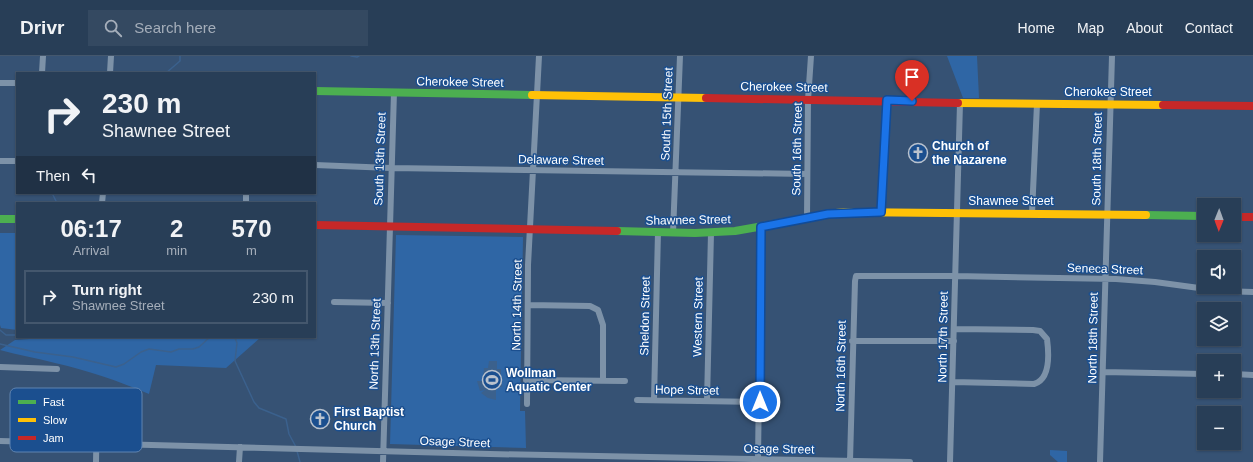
<!DOCTYPE html>
<meta charset="utf-8">
<style>
body{margin:0;font-family:Helvetica,sans-serif;background:#344961;color:#f1f3f6;height:100vh;display:flex;flex-direction:column;font-size:15px;white-space:nowrap}
*{box-sizing:border-box;margin:0}
p{font-size:13px;color:#a5aeba}
.icon{flex:none;width:22px;height:22px;fill:none;stroke:currentColor;stroke-width:2;stroke-linecap:round;stroke-linejoin:round}
.map{position:relative;flex:1;overflow:hidden}
.details{position:absolute;left:16px;top:146px;width:300px;height:136px;display:flex;flex-direction:column;background:#283e57;border-radius:0px;box-shadow:0 1px 3px #0004,0 0 0 1px #44576d}
.details>*{flex:none}
.guide{position:absolute;left:16px;top:16px;width:300px;height:122px;border-radius:0px;box-shadow:0 1px 3px #0004,0 0 0 1px #44576d;background:#283e57;color:#f1f3f6;overflow:hidden}
.needle{width:26px;rotate:181deg}
.controls{position:absolute;left:1197px;top:142px;display:grid;gap:8px}
.controls a{display:grid;place-items:center;width:44px;height:44px;border-radius:0px;background:#283e57;box-shadow:0 1px 3px #0004,0 0 0 1px #44576d;font-size:20px}
.pin{position:absolute;display:grid;place-items:center;width:34px;height:34px;color:#fff;margin:-41px -17px;border-radius:50% 50% 50% 0;rotate:-45deg;box-shadow:0 0 4px #0007}
.pin .icon{rotate:45deg}
.me{position:absolute;width:44px;margin:-22px;rotate:0deg;stroke-linejoin:round;filter:drop-shadow(0 0 3px #0008)}
.turn{display:flex;align-items:center;gap:14px;height:84px;padding:0 20px;font-size:18px}
.turn .icon{width:52px;height:52px;stroke-width:2.5}
.turn b{display:block;font-size:28px;line-height:34px}
.then{display:flex;align-items:center;height:38px;padding:0 20px;background:#0003;gap:8px;font-size:15px}
.eta{display:flex;justify-content:space-evenly;align-items:center;height:68px;text-align:center}
.eta b{font-size:24px;font-weight:700;line-height:28px}
ul{padding:0;list-style:none}
li{display:flex;align-items:center;gap:12px;height:54px;margin:0 8px 6px;padding:0 12px;border:2px solid #44576d;border-radius:0px}
li div{flex:1}
li b{display:block;font-size:15px}
li em{font-style:normal}
header{display:flex;align-items:center;gap:24px;box-sizing:border-box;height:56px;padding:0 20px;background:#283e57;border-bottom:1px solid #44576d}
header strong{font-size:19px}
nav{display:flex;gap:22px;margin-inline-start:auto;font-size:14px}
.search{width:280px;height:36px;background:#344961;display:flex;align-items:center;gap:10px;box-sizing:border-box;padding:0 14px;border-radius:0px;color:#a5aeba;font-size:15px}
.map>svg:first-child{display:block}
.green{fill:#2f66a5}
.water{fill:#3b618d}
.lines{fill:none;stroke-linecap:round;stroke-linejoin:round}
.stream{stroke:#3b618d;stroke-width:1.5}
.street{stroke:#7d92a8;stroke-width:6}
.fast{stroke:#4caf50;stroke-width:8}
.slow{stroke:#ffc107;stroke-width:8}
.jam{stroke:#c62828;stroke-width:8}
.route-casing{stroke:#114b97;stroke-width:10}
.route{stroke:#1a73e8;stroke-width:7}
.labels{text-anchor:middle;stroke-width:3;stroke-linejoin:round;paint-order:stroke}
.street-label{font-size:12px;fill:#fff;stroke:#1b4f8f}
.poi-label{font-size:12px;font-weight:bold;fill:#fff;stroke:#1b4f8f;text-anchor:start}
.key{fill:#1b4f8f;stroke:#5f84b1;stroke-width:1}
.key-label{font-size:11px;fill:#fff}
</style>
<header>
<strong>Drivr</strong>
<div class="search"><svg class="icon" aria-label="search" viewBox="0 0 24 24"><circle cx="10" cy="10" r="6"/><path d="M15 15l6 6"/></svg>Search here</div>
<nav><a>Home</a><a>Map</a><a>About</a><a>Contact</a></nav>
</header>
<div class="map">
<svg width="1253" height="406" viewBox="0 0 1253 406">
<rect width="100%" height="100%" fill="#365274"/>
<path class="green" d="M947,0H977L979,42H963Z
M0,177H17V274L1,272L0,269Z
M396,179L523,181L520,355H525L526,392L390,388Z
M32,281H261L226,312L156,309L149,338C119,325 86,314 55,307C36,302 18,299 0,294L15,284L29,283Z
M1050,394L1067,395V406H1058L1050,399Z"/>
<path class="water" d="M489,305H497V313H501V323L496,325H502V331H496V344L488,342L481,337L485,334L480,335L477,325H488L483,323L484,312H488Z"/>
<g class="lines">
<path class="stream" d="M351,0L357,1L359,0
M166,17L180,5V0
M52,137L57,147
M0,274L6,279H17
M229,281L235,282L237,287L235,305L254,346L259,352L286,363L289,378L296,391
M0,288L35,296L73,301L116,311L124,308L141,296L149,293L171,296L179,293H193L199,291L210,281
M297,395L300,406"/>
<path class="street" d="M42,17L43,0
M110,17L111,0
M0,27H17
M0,105H17
M315,109L391,112L807,118
M102,147L103,137
M246,147V137
M881,156L887,44
M1032,157L1037,48
M807,162L808,44L811,0
M673,177L680,0
M334,246L388,247
M528,249L590,250L598,254L603,269V324
M852,285H954
M0,311L57,313
M1103,316L1204,318
M1234,318L1253,319
M526,324L625,325
M953,326L1034,328C1051,323 1049,298 1047,283L1040,275L1033,274L955,273
M637,344L760,346
M654,344L658,176
M707,345L711,177
M527,348L528,209L539,0
M0,385L490,398L910,406
M758,404L761,171
M850,405L855,225L856,220H955L1116,223L1155,226L1221,235L1253,236
M96,406L97,352
M239,406L240,391
M383,406L394,36
M950,406L960,47
M1100,406L1112,0"/>
<path class="fast" d="M315,35L532,39
M1146,159L1204,160
M0,163H17
M617,175L695,177L735,175L836,157"/>
<path class="slow" d="M532,39L706,42
M958,47L1163,49
M836,157L844,156L1146,159"/>
<path class="jam" d="M706,42L958,47
M1163,49L1253,50
M1234,161H1253
M315,169L617,175"/>
</g>
<g class="lines">
<g class="route-casing">
<path id="route" d="M760,346L761,171L828,158L881,156L887,44L912,45"/>
</g>
<use href="#route" class="route"/>
</g>
<defs>
<g id="church-ring" transform="scale(1)"><circle r="9.5" fill="#1b4f8f" stroke="#b9c2ce" stroke-width="1.5"/><path d="M-1.2-6h2.4v3.5h3.3v2.4h-3.3V6h-2.4V-.1h-3.3v-2.4h3.3Z" fill="#b9c2ce"/></g>
<g id="stadium-ring" transform="scale(1)"><circle r="9.5" fill="#1b4f8f" stroke="#b9c2ce" stroke-width="1.5"/><path d="M0-5a6.5 5 0 1 0 0 10a6.5 5 0 1 0 0-10ZM-3.5-1.8h7v3.6h-7Z" fill="#b9c2ce"/></g>
</defs>
<g fill-rule="evenodd">
<use href="#church-ring" x="918" y="97"/>
<use href="#stadium-ring" x="492" y="324"/>
<use href="#church-ring" x="320" y="363"/>
</g>
<g class="labels">
<g class="street-label">
<text transform="translate(460 26) rotate(1)" y="4">Cherokee Street</text>
<text transform="translate(784 31) rotate(1)" y="4">Cherokee Street</text>
<text x="1108" y="40">Cherokee Street</text>
<text transform="translate(667 58) rotate(-88)" y="4">South 15th Street</text>
<text transform="translate(797 93) rotate(-89)" y="4">South 16th Street</text>
<text transform="translate(380 103) rotate(-88)" y="4">South 13th Street</text>
<text transform="translate(1097 103) rotate(-89)" y="4">South 18th Street</text>
<text transform="translate(561 104) rotate(1)" y="4">Delaware Street</text>
<text x="1011" y="149">Shawnee Street</text>
<text transform="translate(688 164) rotate(-1)" y="4">Shawnee Street</text>
<text transform="translate(1105 213) rotate(2)" y="4">Seneca Street</text>
<text transform="translate(517 249) rotate(-89)" y="4">North 14th Street</text>
<text transform="translate(645 260) rotate(-89)" y="4">Sheldon Street</text>
<text transform="translate(698 261) rotate(-89)" y="4">Western Street</text>
<text transform="translate(943 281) rotate(-89)" y="4">North 17th Street</text>
<text transform="translate(1093 282) rotate(-89)" y="4">North 18th Street</text>
<text transform="translate(375 288) rotate(-88)" y="4">North 13th Street</text>
<text transform="translate(841 310) rotate(-89)" y="4">North 16th Street</text>
<text transform="translate(687 334) rotate(1)" y="4">Hope Street</text>
<text transform="translate(455 386) rotate(2)" y="4">Osage Street</text>
<text transform="translate(779 393) rotate(1)" y="4">Osage Street</text>
</g>
<g class="poi-label">
<text x="932" y="94">Church of<tspan x="932" dy="14">the Nazarene</tspan></text>
<text x="506" y="321">Wollman<tspan x="506" dy="14">Aquatic Center</tspan></text>
<text x="334" y="360">First Baptist<tspan x="334" dy="14">Church</tspan></text>
</g>
</g>
<rect x="10" y="332" width="132" height="64" rx="6" class="key"/>
<rect x="18" y="344" width="18" height="4" fill="#4caf50"/>
<rect x="18" y="362" width="18" height="4" fill="#ffc107"/>
<rect x="18" y="380" width="18" height="4" fill="#c62828"/>
<g class="key-label">
<text x="43" y="350">Fast</text>
<text x="43" y="368">Slow</text>
<text x="43" y="386">Jam</text>
</g>
</svg>
<div class="controls">
<a><svg class="needle" viewBox="-14 -14 28 28"><path d="M0-13l5 13h-10z" fill="#e53935"/><path d="M0 13l5-13h-10z" fill="#a5aeba"/></svg></a>
<a><svg class="icon" aria-label="sound" viewBox="0 0 24 24"><path d="M4 9h4l5-4v14l-5-4H4zM17 9q2 3 0 6"/></svg></a>
<a><svg class="icon" aria-label="layers" viewBox="0 0 24 24"><path d="M12 4l9 5-9 5-9-5zM3 14l9 5 9-5"/></svg></a>
<a>+</a>
<a>−</a>
</div>
<div class="pin" style="left:912px;top:45px;background:#d93025"><svg class="icon" aria-label="arrive" viewBox="0 0 24 24"><path d="M6 21V4h12l-3 4 3 4H6"/></svg></div>
<svg class="me" style="left:760px;top:346px" viewBox="-20 -20 40 40"><circle r="17" fill="#1a73e8" stroke="#fff" stroke-width="3"/><path d="M0-11L8 9 0 5-8 9z" fill="#fff"/></svg>
<div class="guide">
<div class="turn"><svg class="icon" aria-label="right" viewBox="0 0 24 24"><path d="M7 20v-9h11M14 6l5 5-5 5"/></svg><div><b>230 m</b>Shawnee Street</div></div>
<div class="then">Then<svg class="icon" aria-label="left" viewBox="0 0 24 24"><path d="M17 20v-9H6M10 6l-5 5 5 5"/></svg></div>
</div>
<section class="details">
<div class="eta">
<div><b>06:17</b><p>Arrival</p></div>
<div><b>2</b><p>min</p></div>
<div><b>570</b><p>m</p></div>
</div>
<ul>
<li><svg class="icon" aria-label="right" viewBox="0 0 24 24"><path d="M7 20v-9h11M14 6l5 5-5 5"/></svg><div><b>Turn right</b><p>Shawnee Street</p></div><em>230 m</em></li>
</ul>
</section>
</div>
